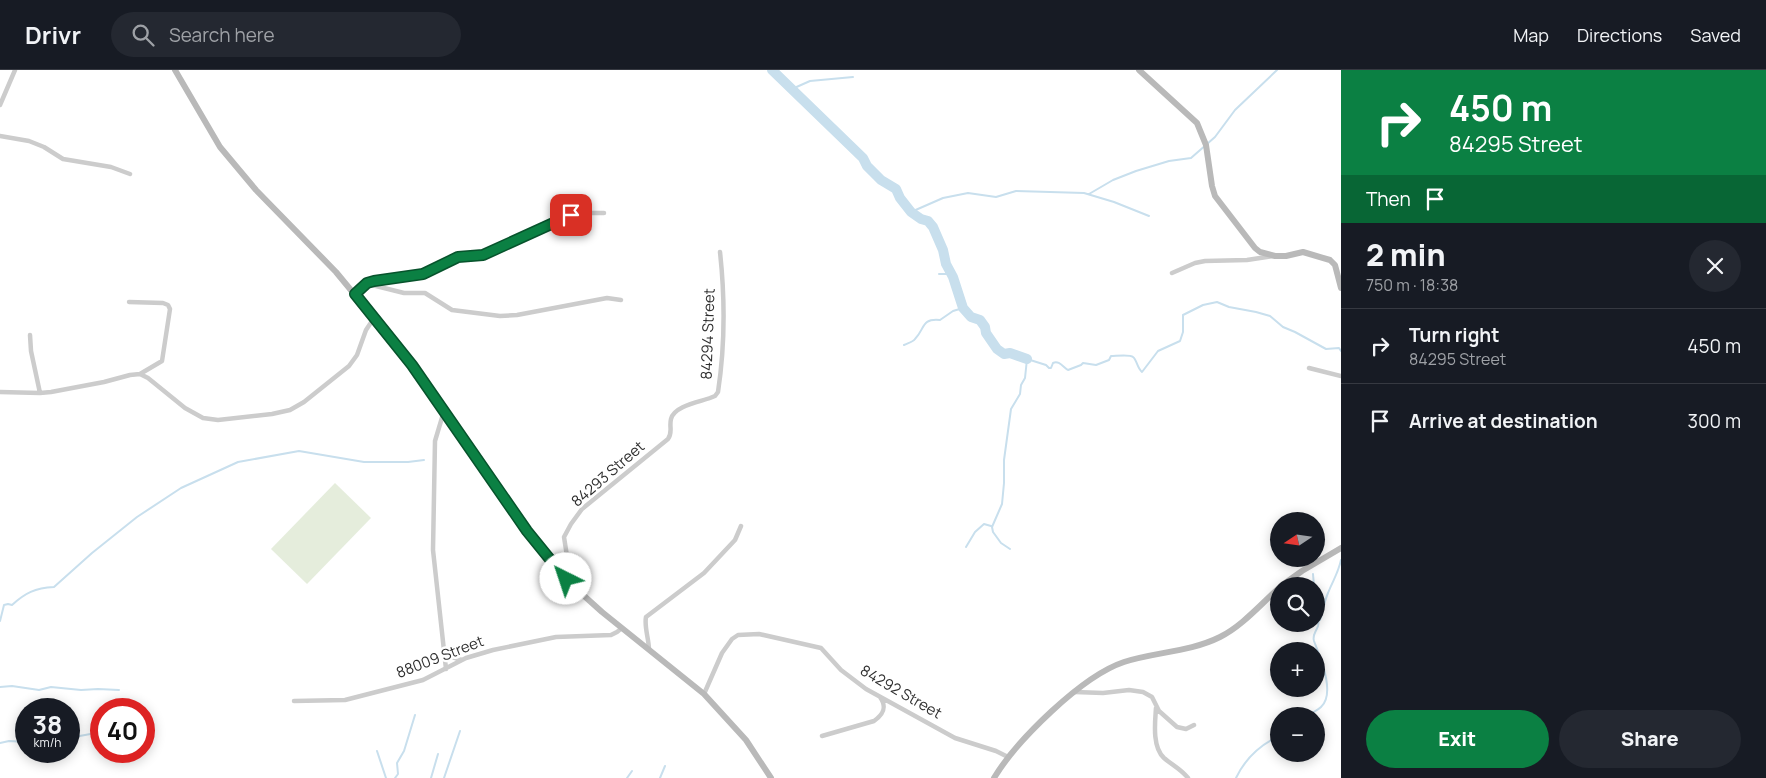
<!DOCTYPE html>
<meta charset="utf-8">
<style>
body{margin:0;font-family:Manrope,sans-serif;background:#242831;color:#f1f3f6;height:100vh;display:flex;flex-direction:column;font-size:19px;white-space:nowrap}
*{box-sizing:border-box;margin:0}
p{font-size:16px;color:#9ea1a6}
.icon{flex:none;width:28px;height:28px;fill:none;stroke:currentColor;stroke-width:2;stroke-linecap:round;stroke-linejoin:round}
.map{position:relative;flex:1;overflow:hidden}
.drawer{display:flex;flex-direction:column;background:#171b24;width:425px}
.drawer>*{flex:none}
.top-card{background:#0b8043;color:#fff;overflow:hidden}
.needle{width:32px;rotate:257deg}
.tools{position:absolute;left:1270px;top:442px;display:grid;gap:10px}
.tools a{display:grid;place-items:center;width:55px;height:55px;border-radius:50%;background:#171b24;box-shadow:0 2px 12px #0003;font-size:25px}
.speed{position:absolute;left:15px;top:628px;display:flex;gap:10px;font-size:25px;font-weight:700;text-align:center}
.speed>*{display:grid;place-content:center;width:65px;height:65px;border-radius:50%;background:#171b24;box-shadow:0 2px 12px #0003;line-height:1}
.speed small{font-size:12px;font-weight:400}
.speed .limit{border:8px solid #d22;background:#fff;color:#111}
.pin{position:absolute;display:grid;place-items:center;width:42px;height:42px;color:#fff;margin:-21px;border-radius:10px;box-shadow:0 2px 8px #0006}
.me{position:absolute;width:55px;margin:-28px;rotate:319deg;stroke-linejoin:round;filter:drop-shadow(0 0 4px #0008)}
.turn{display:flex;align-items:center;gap:18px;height:105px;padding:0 25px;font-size:22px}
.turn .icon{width:65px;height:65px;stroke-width:2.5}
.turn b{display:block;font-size:35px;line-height:42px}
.then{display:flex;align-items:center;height:48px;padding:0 25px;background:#0003;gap:10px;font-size:19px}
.round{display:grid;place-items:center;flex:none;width:52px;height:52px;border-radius:26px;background:#242831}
.overview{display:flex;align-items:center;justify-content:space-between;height:85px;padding:0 25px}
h1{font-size:30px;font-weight:800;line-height:38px}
.cta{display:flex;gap:10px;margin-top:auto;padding:10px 25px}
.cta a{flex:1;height:58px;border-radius:30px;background:#0b8043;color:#fff;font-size:20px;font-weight:800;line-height:58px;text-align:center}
.cta a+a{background:#242831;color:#f1f3f6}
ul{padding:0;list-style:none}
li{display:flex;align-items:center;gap:15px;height:75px;padding:0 25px;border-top:1px solid #363941}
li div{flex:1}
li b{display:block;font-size:19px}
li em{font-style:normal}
header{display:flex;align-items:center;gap:30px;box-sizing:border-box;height:70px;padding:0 25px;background:#171b24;border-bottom:1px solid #363941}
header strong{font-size:24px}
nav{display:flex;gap:28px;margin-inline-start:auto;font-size:18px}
.search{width:350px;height:45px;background:#242831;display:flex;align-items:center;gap:12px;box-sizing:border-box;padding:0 18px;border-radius:28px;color:#9ea1a6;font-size:19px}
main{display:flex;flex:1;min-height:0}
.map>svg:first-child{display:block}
.green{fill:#e5eddc}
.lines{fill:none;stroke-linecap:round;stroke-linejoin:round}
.stream{stroke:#c8dfed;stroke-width:2}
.river{stroke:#c8dfed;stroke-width:10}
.street{stroke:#ccc;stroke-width:4.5}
.secondary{stroke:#b9b9b9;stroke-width:6}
.route-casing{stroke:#07532c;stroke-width:12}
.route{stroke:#0b8043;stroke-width:9}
.labels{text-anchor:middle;stroke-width:5;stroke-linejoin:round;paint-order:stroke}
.street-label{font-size:15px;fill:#2f2f2f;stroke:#fff}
</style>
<header>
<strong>Drivr</strong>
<div class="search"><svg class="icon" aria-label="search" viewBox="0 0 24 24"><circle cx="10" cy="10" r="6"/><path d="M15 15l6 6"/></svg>Search here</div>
<nav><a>Map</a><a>Directions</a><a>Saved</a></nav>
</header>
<main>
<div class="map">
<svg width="1341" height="708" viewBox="0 0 1341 708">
<rect width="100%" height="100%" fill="#fff"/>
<path class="green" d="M335,413L371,448L307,514L271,479Z"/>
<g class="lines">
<path class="stream" d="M792,19L810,11L853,7
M1089,124L1113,110L1136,101L1169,91L1191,88L1215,67L1235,40L1277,0
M911,142L943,128L968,123L996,127L1016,121L1084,123L1114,132L1149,146
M939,204H947L949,200
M904,275C908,273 913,272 915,269C925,259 921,248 940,250L953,241L963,238
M966,477L975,462L984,454L991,456
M1010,479L1001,473L993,462L992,457L1002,434L1004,413V390L1011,339L1020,324L1021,315L1025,308L1027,289L1046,295L1049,298H1051L1053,293C1059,290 1063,297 1068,300L1081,295L1083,293L1096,295L1109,290L1111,286C1116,286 1130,284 1133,287C1137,290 1137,298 1142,302L1158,281L1180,271L1183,262V245L1203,235L1217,232L1229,237L1256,242L1270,246L1283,257L1295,262L1326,279L1339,278L1341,281
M1313,504L1314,516
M1320,550C1323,541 1324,532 1328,523C1333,510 1338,504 1341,490
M0,551L4,535L8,534L12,535C25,523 35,518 54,517L92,483L137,447L181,418L238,392L299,381L364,392H408L424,390
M0,617L12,616L39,620L51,617L81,620L98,619L119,620
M1308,646C1312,642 1317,641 1321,637C1336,623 1320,587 1314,571C1312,565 1316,562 1318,556C1320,548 1317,537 1316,529
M69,668L101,662
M0,673L9,671L26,672
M377,681L386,708
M395,708L398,704L397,693L404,681L415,645
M431,708L438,684
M444,708L460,661
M627,708L632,701
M660,708L665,696
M1236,708C1245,689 1260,675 1279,666"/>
<path class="river" d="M772,0L863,88L867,96L881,110L896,119L900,128L911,142L921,149L928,151L933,157L943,180L946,194L953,207L963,238L971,247L980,250L985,257L986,263L997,279L1004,284L1010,283L1027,289"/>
<path class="street" d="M0,35L15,0
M0,66L29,71L44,77L63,89L111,97L130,104
M1172,203L1195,193L1205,191L1247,190L1273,186
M368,214L404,223H425L452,240L500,246L517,245L607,228L621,230
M355,224L367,213L374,211L423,203L458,187L483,185L571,145L582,143H604
M129,232L163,233L168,235L170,239L162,291L140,304
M30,265L31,281L40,323
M1309,298L1341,306
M0,322L40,323L51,322L104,312L130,305L140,304L148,308L185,338L203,348L218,350L272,344L290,340L304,332L349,296L357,285L366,260L374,248
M444,341L435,371L433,480L446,599
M566,509L569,499L564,467L571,454L582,439L668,369C673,362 669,357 671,349C674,336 699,332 710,328L715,326L718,322C725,276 725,228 720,182
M649,580C649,569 644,557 646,547L704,503L735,470L741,456
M445,585L462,590
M1075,622L1103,623L1129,620L1143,622L1152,627L1159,641L1177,657L1186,659L1194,655
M704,624L722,583L732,569L738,565L759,564L821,578L841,600L866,619L955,668L996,681L1008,687
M294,631L345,630L423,610L466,588L493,580L556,567L611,565L617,562L622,558
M1156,638C1155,652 1152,677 1164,688C1172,695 1181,699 1188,708
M822,666L874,651C884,644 887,637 880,627"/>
<path class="secondary" d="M175,0L220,77L256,120L336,202L402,282L483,399L555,498L582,524L602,542L704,624L746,670L771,708
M1139,0L1197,53L1206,75L1212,116L1215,126L1255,178L1260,182L1275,186H1286L1303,182L1330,190L1335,195L1341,218
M1281,516L1302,501L1341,478
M994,708C1017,670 1082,606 1124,592C1155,582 1190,582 1220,567C1242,556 1260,535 1279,518"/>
</g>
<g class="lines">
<g class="route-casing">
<path id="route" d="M566,509L527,461L412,295L355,224L367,213L374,211L423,204L458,187L483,185L571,145"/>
</g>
<use href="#route" class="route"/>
</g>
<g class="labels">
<g class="street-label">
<text transform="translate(708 264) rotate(-88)" y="5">84294 Street</text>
<text transform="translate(608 404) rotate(-41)" y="5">84293 Street</text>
<text transform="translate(440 587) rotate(-21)" y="5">88009 Street</text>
<text transform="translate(901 622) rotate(30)" y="5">84292 Street</text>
</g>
</g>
</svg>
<div class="tools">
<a><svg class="needle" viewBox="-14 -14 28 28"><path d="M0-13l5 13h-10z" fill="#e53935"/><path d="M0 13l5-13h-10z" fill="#9ea1a6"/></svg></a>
<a><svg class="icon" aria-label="search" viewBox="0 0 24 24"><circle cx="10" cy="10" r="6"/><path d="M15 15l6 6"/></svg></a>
<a>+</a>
<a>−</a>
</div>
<div class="speed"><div>38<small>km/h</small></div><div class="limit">40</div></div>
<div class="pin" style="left:571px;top:145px;background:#d93025"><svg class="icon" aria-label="arrive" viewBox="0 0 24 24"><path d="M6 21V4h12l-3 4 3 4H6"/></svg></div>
<svg class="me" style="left:566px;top:509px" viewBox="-20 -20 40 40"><circle r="19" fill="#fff"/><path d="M0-13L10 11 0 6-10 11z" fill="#0b8043"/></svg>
</div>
<section class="drawer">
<div class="top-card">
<div class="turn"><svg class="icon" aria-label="right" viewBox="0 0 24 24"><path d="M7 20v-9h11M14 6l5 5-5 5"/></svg><div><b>450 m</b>84295 Street</div></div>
<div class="then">Then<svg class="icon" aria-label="arrive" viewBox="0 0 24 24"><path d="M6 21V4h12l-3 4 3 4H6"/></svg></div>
</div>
<div class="overview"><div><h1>2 min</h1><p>750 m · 18:38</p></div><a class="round"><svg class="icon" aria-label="close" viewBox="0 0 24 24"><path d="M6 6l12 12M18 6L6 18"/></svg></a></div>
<ul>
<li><svg class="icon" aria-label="right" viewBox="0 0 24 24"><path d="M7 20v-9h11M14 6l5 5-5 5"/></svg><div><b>Turn right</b><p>84295 Street</p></div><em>450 m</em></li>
<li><svg class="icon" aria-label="arrive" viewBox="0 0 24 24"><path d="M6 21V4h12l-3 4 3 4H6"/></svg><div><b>Arrive at destination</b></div><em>300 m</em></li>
</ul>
<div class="cta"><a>Exit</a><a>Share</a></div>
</section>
</main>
